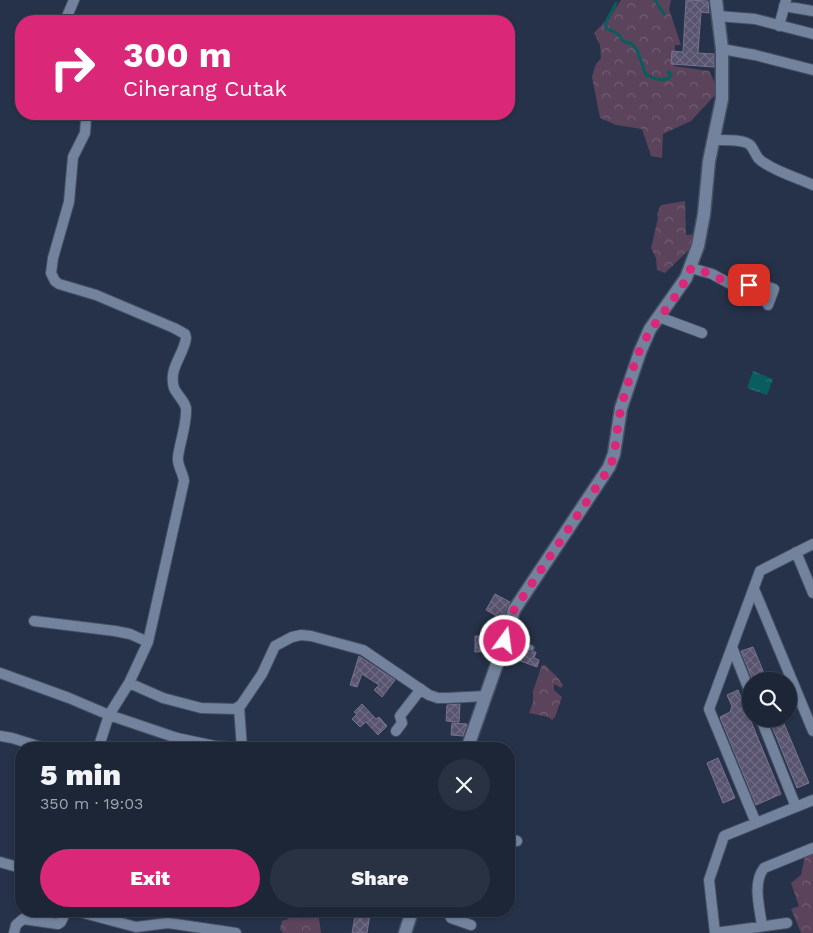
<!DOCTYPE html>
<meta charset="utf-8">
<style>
body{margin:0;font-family:"Work Sans",sans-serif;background:#293242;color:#f1f3f6;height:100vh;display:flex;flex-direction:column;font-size:19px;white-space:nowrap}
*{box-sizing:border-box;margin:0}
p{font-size:16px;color:#a0a5ad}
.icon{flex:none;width:28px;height:28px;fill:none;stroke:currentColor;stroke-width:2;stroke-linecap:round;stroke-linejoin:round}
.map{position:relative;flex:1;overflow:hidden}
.panel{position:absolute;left:15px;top:742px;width:500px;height:175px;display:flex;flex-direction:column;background:#1c2637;border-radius:20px;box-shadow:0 1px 4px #0004,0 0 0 1px #3a4352}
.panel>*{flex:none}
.top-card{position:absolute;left:15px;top:15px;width:500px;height:105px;border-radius:20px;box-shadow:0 1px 4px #0004,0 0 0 1px #3a4352;background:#db2777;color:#fff;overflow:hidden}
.tools{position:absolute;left:742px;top:672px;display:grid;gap:10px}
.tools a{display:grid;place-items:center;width:55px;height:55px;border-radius:50%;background:#1c2637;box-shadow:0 1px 4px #0004,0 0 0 1px #3a4352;font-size:25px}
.pin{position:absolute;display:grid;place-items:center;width:42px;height:42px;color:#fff;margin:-21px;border-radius:10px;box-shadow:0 2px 8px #0006}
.me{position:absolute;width:55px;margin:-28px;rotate:14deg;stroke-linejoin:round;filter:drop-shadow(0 0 4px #0008)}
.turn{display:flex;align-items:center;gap:18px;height:105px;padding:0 25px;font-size:22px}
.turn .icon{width:65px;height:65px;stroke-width:2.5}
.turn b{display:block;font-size:35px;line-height:42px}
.round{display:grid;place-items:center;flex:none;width:52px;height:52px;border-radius:26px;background:#293242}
.summary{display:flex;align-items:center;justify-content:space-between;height:85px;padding:0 25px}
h1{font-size:30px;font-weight:800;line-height:38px}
.cta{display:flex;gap:10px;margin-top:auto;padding:10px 25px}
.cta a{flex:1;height:58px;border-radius:30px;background:#db2777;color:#fff;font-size:20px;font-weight:800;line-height:58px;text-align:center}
.cta a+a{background:#293242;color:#f1f3f6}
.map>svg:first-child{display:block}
.forest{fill:url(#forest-crowns)}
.water{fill:url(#water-ripples)}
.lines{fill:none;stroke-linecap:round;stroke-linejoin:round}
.stream{stroke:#095d5f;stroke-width:3}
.building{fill:url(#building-cross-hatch);stroke:#77728e}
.service-casing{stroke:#455063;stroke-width:8}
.minor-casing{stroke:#455063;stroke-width:12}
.tertiary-casing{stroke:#455063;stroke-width:15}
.service{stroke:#73839d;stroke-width:5}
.minor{stroke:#73839d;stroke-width:10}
.tertiary{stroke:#73839d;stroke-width:12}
.route{stroke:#db2777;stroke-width:9;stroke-dasharray:0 16.2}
</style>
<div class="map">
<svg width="813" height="933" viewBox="0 0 813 933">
<defs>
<pattern id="forest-crowns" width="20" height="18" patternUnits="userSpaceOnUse" patternTransform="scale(1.25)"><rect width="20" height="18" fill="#5a435b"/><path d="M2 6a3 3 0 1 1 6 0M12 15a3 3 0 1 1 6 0" fill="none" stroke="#715e73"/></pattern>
<pattern id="water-ripples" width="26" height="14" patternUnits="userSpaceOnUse" patternTransform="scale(1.25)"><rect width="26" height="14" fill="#095d5f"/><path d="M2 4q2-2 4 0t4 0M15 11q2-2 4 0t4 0" fill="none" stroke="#2c7476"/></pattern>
<pattern id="building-cross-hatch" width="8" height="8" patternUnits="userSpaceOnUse" patternTransform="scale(1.25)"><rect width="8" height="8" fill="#58536e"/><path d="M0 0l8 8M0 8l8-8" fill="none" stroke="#6f6b83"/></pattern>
</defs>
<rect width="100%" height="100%" fill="#263249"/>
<path class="forest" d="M621,0H671L669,9L681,45H675L674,66L709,71L719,91L691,121L663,134L662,158L651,156L642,129L616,125L600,118L592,77L595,66L601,58L600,45L594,33L611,15Z
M685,201L686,235L697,234L695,244L665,273L657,270L656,258L651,248L658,218L657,214L661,205Z
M542,665H545L558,678L563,685L561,688L554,684V690L562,697L555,717L552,720L548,717L529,713L533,702V691Z
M813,854V933H801L791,909L799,906L791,883L801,875L805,856Z
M293,911H318L321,933H283L280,929L282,921L288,919Z"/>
<path class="water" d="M753,371L773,379L767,395L747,388Z"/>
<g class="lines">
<path class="stream" d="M655,0L664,14
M616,3L606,22V28L618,34L623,41L632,44L637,50L646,75C655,78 659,82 669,78L671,74L668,72"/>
</g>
<path class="building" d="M686,0L708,1L709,13L701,12L698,53L714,54V67L671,64L672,51L683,52Z
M495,594L510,602L502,619L486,610Z
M475,636L498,637L493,651L475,652Z
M753,647L759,661L767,681H753L741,651Z
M522,650L536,652L534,658L539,660L537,667L518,660Z
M359,656L395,680L382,697L374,690L379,685L362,674L357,687L350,685Z
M738,690L781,794L756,805L720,717L730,712L732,706L727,695Z
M362,704L376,719L379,717L387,726L378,735L366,722L360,727L352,719L357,714L354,712Z
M460,704L459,722L446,721L447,705Z
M769,719H782L809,783L797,788Z
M452,723L467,724L463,736L451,735Z
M718,758L735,798L723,803L707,763Z
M356,911L370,914L367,933H352Z"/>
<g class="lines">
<g class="service-casing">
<path id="service" d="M505,641L531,648"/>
</g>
<g class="minor-casing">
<path id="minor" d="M784,6L813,11
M718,16L755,19L813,34
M65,21L74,0
M779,26L786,0
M722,49L755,55L813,70
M79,114L86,119L85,133L73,157L69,202L53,258L51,273L55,281L59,284L96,295L174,328L185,334L186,338C184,355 168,368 174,388C177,395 184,400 186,408C187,424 180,441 178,457C177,466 183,472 184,481L148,642L129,683L109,715L98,749
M713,140C722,140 746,139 751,146C757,154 755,158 766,164C780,173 798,178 813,185
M691,268L712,274L738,288L747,289L751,281L774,289L768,305
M659,317L702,333
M796,552L813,593
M754,589L813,731
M34,621L115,631L130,634L148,642
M732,647L751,695
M0,673L69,698L109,715L177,738L215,746L242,748
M129,683L163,698L201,708L235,709L241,705L262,674L275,646L292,637L301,635L311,636L363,650L429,695L438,698H447L486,696
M239,707L242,749
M761,719L796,807
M396,731L402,723L400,716L421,689
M0,736L12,738L47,749
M756,823L709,709L760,571L813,544
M509,838L517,841
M0,862L21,868
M76,911L136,927L168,923L236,933
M448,911L451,918L471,925
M787,923L715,933L709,880L724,836L813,800
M762,926C760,909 752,883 764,868L813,848
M14,933L16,925L23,919L58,924L61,922L66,911"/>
</g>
<g class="tertiary-casing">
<path id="tertiary" d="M467,749L505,641L514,610L609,467L614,454L621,408L640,352L650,329L686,278L698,246L704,214L709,161L722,99V49L716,0
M405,933L412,911"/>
</g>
<use href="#service" class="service"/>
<use href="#minor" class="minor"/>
<use href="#tertiary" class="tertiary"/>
</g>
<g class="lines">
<path class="route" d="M505,641L514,610L610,467C616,452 616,435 619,418C623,396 631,373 639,352C652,321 679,299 691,268L712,274L732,286L745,289L749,285"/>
</g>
</svg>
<div class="tools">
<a><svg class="icon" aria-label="search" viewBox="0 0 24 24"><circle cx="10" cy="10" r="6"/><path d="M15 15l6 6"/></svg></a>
</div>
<div class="pin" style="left:749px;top:285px;background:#d93025"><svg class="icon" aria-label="arrive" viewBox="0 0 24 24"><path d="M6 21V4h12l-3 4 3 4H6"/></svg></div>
<svg class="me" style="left:505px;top:641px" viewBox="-20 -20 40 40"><circle r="17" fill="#db2777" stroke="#fff" stroke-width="3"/><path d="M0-11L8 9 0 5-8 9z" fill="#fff"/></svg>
<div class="top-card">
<div class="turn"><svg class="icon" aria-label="right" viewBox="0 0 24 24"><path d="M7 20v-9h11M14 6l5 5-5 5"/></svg><div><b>300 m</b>Ciherang Cutak</div></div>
</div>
<section class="panel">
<div class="summary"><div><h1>5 min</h1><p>350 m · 19:03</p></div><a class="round"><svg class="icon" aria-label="close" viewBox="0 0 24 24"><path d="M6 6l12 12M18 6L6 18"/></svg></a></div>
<div class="cta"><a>Exit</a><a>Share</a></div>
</section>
</div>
